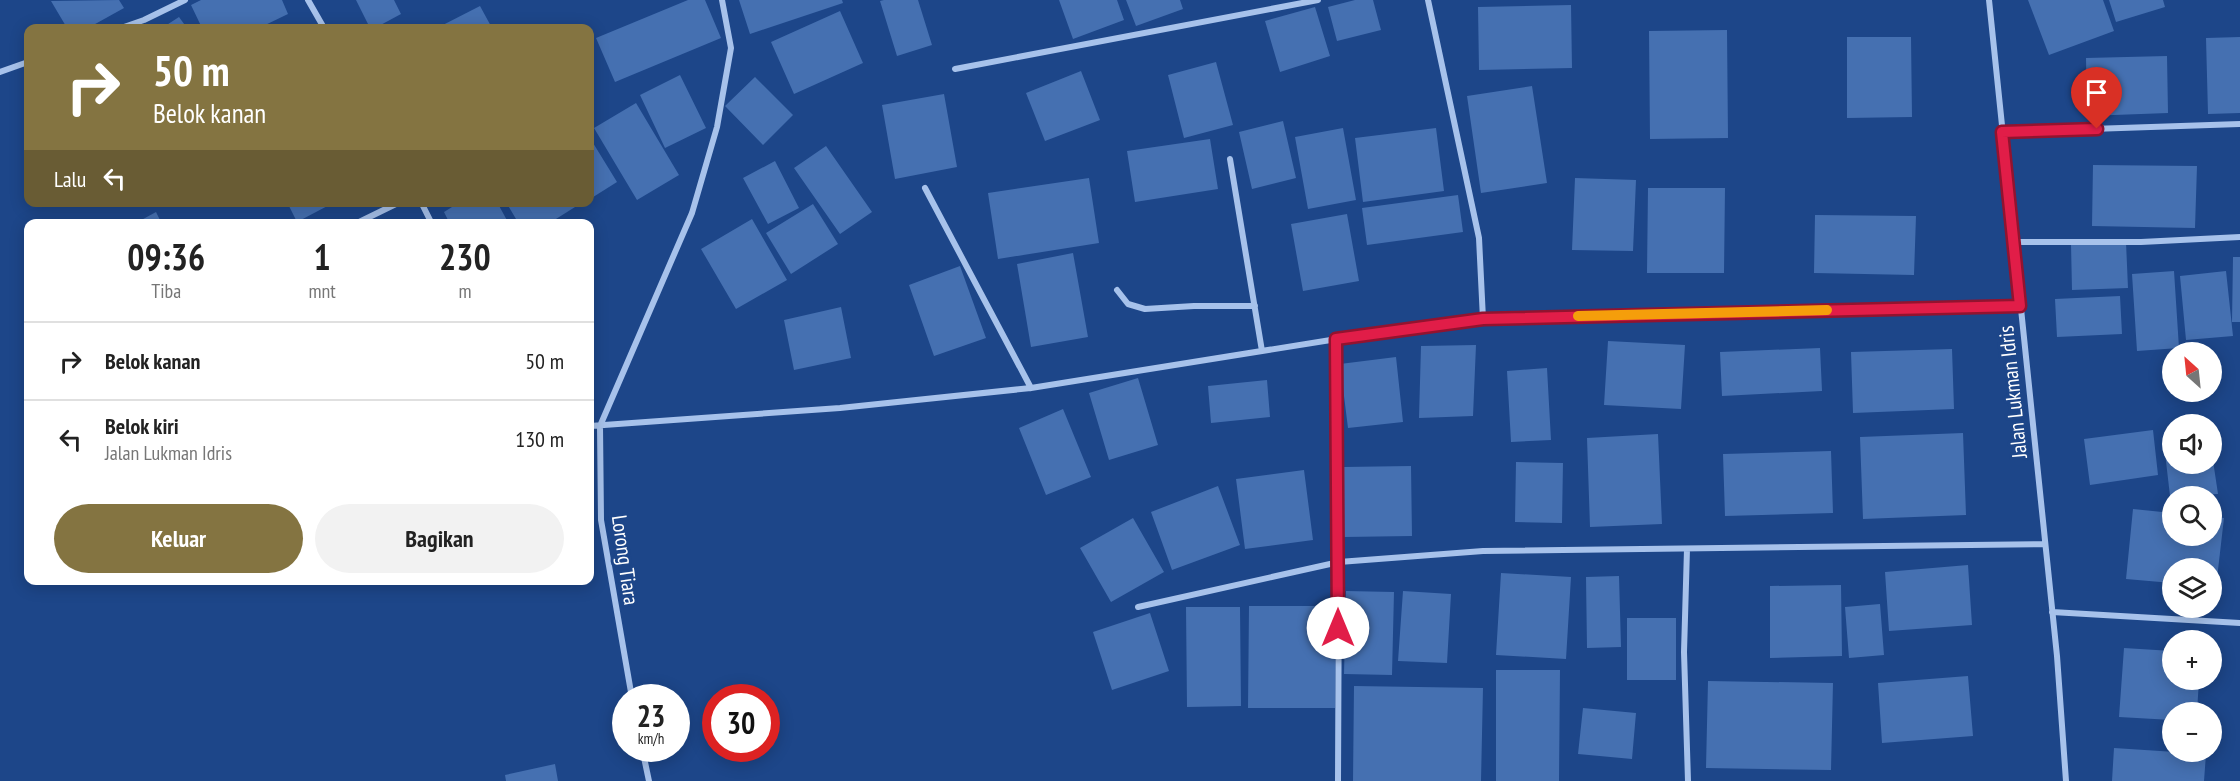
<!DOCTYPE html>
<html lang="id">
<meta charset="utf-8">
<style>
body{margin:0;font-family:"PT Sans Narrow",sans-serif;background:#f2f2f2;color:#222;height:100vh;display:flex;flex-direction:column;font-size:22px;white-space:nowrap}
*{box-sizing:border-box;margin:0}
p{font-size:20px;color:#767676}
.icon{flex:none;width:33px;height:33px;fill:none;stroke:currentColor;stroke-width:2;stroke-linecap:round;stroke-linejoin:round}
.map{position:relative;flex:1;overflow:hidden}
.drawer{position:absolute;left:24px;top:219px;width:570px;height:366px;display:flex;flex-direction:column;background:#fff;border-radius:12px;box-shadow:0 3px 15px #0003}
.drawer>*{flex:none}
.guide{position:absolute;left:24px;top:24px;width:570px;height:183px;border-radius:12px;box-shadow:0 3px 15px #0003;background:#847441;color:#fff;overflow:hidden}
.needle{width:39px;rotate:333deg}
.controls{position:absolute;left:2162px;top:342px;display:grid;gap:12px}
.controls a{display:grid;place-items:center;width:60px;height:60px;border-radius:50%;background:#fff;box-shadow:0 3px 15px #0003;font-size:30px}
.speed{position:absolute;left:612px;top:684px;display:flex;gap:12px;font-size:30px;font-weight:700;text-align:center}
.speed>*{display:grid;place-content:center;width:78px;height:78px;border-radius:50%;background:#fff;box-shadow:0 3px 15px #0003;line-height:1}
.speed small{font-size:15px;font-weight:400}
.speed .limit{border:9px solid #d22;background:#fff;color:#111}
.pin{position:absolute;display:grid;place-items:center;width:51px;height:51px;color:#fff;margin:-62px -26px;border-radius:50% 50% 50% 0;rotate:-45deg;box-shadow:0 0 6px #0007}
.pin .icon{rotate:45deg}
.me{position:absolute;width:66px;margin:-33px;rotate:0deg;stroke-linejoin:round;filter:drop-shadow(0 0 4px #0008)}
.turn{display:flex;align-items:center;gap:21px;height:126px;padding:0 30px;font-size:27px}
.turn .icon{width:78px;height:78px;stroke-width:2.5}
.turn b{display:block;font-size:42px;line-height:51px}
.then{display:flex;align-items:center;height:57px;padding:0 30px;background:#0003;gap:12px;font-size:22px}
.eta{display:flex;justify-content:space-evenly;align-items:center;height:102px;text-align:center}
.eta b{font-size:36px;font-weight:700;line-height:42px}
.cta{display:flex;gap:12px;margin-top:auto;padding:12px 30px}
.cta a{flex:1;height:69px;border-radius:36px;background:#847441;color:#fff;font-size:24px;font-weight:700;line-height:69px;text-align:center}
.cta a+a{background:#f2f2f2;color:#222}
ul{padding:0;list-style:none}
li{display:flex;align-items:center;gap:18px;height:78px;padding:0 30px;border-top:2px solid #e0e0e0}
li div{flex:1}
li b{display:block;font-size:22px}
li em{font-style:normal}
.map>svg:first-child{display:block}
.building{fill:#4570b1}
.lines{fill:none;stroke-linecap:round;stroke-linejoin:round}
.minor{stroke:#a7c2eb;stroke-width:6}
.route-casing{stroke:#92132f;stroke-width:15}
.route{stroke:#e11d48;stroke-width:10}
.slow{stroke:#f59e0b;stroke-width:10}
.labels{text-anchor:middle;stroke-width:6;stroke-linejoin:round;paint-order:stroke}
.street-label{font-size:21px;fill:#fff;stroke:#1d4689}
</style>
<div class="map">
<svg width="2240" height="781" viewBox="0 0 2240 781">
<rect width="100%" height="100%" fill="#1d4689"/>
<path class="building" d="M119,0L124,8L88,28H67L51,1Z
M201,0H282L288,14L259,28H202L191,5Z
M356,0H394L401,14L375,28H370Z
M688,0H705L721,38L615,82L596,38Z
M739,0H842L843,3L750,34Z
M884,0H918L932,45L897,56L880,1Z
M1059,0H1117L1124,20L1073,39Z
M1126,0H1180L1183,9L1136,26Z
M1355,0H1373L1381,30L1337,41L1328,7Z
M2028,0H2103L2114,31L2049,55Z
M2109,0H2163L2165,7L2116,22Z
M1571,5L1572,68L1479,70L1478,7Z
M480,6L492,28H437Z
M1315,7L1330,56L1280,72L1265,21Z
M840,11L863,63L794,94L771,42Z
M179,17L187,28H162Z
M1727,30L1728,138L1650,139L1649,31Z
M1847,37H1911L1912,117L1847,118Z
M2240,37V113L2208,114L2206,38Z
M2167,56L2168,113L2087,116L2086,58Z
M1216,62L1233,125L1184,138L1168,75Z
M1081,71L1100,120L1045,141L1026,93Z
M680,75L706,128L665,148L640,95Z
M755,77L793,115L763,145L725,106Z
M1532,86L1547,183L1481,193L1467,96Z
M944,94L957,167L895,179L882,105Z
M636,103L679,175L637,200L594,128Z
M1283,121L1296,178L1252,189L1239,132Z
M1343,128L1356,200L1308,209L1295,137Z
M1436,128L1444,191L1363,202L1355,138Z
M590,138L617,182L590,199Z
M1210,139L1218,189L1135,202L1127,151Z
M826,146L872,212L840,234L794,168Z
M775,161L799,208L768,224L743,178Z
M2093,165L2197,166L2195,228L2092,226Z
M1089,178L1099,243L998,259L988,193Z
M1575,178L1636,180L1633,251L1572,250Z
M1648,188H1725L1724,273H1647Z
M1458,195L1463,232L1367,245L1362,208Z
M287,202H335L297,222Z
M460,202H497L509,224H450L444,212Z
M506,202H583L548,224H519Z
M813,204L838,244L791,274L766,233Z
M156,212L162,224H134Z
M1347,214L1359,281L1303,291L1291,224Z
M1815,215L1916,216L1914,275L1814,273Z
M752,219L787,280L736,309L701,249Z
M2126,242L2128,288L2072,290L2071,244Z
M1073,253L1088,337L1031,347L1017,264Z
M2233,257H2240V322H2232Z
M960,266L986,338L934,356L909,285Z
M2174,271L2179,348L2137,351L2132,274Z
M2226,271L2233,336L2186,340L2180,276Z
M2120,296L2122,334L2057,337L2055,299Z
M841,307L851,358L794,370L784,320Z
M1608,341L1685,345L1681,409L1604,405Z
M1476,345L1473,416L1419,418L1421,346Z
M1820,348L1822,391L1722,396L1720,352Z
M1952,349L1954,409L1853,413L1851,352Z
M1396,357L1403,422L1348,428L1340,364Z
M1547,368L1551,440L1511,442L1507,371Z
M1138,378L1158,445L1109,460L1089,393Z
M1267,380L1270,417L1211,423L1208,386Z
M1063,409L1091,477L1046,495L1019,428Z
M2153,430L2158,475L2090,485L2084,439Z
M1963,433L1966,515L1863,519L1860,437Z
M1658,434L1662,524L1590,527L1587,438Z
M2172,443V464H2211L2212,454L2218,494L2170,496L2164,444Z
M1831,451L1833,513L1725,516L1723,454Z
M1516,462L1563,463L1562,523L1515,522Z
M1411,466L1412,536L1344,537V467Z
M1304,470L1313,540L1245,549L1236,479Z
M1218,486L1240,545L1172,570L1151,512Z
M2133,509L2172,513V536H2211V516L2224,518L2216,587L2211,586V568H2172V583L2126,579Z
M1133,518L1164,572L1111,602L1080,548Z
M1968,565L1972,625L1889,631L1885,572Z
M1501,573L1571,577L1566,659L1496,655Z
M1619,576L1621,647L1587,648L1586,577Z
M1841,585L1842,656L1770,658V586Z
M1346,591L1394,592L1392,675L1344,674Z
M1403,591L1451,594L1447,663L1398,661Z
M1880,604L1884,655L1849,658L1845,607Z
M1249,606H1336L1335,708H1248Z
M1186,607H1240L1241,706L1187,707Z
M1150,613L1169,671L1112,690L1093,632Z
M1627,618H1676V680H1627Z
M2124,648L2172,651V680H2199L2197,712H2172V720L2119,717Z
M1496,670H1560L1559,781H1496Z
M1968,676L1973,736L1882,743L1878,683Z
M1708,681L1833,683L1831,770L1706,768Z
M1354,686L1483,688L1481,781H1353Z
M1583,708L1636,713L1632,759L1578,754Z
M2114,748L2206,754L2204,781H2112Z
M555,764L558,781H506L505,775Z"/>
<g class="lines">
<path class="minor" d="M308,0L324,28
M1428,0L1479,238L1483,319
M1989,0L2057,656L2066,781
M121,28L144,20L185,0
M955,69L1318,0
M0,72L28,62
M2003,132L2240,124
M1230,159L1262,351
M925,188L1031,388
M421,202L432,224
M355,224L400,202
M2014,242H2141L2240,237
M1117,290L1128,304L1145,309L1194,306H1255
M1337,339L1339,562L1338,781
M590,426L840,408L1031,388L1337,339L1483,319L2020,306
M1687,549L1684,652L1688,781
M1138,607L1339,562L1483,551L2045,544
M2052,612L2240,623
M632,698L601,520L600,426L692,213L717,127L731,48L722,0
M642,748L649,781"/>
</g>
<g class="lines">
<g class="route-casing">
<path id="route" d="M1338,628L1336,339L1483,319L2020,306L2002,132L2097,129"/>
</g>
<use href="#route" class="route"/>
<path class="slow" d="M1578,316L1827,310"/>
</g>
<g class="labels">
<g class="street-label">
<text transform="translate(2013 392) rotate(-96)" y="7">Jalan Lukman Idris</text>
<text transform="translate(625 560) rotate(82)" y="7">Lorong Tiara</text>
</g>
</g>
</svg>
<div class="controls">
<a><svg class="needle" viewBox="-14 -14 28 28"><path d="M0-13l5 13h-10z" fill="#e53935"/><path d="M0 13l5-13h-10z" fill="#767676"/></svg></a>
<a><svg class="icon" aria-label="sound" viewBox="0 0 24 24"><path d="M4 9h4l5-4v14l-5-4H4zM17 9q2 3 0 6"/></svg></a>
<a><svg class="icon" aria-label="search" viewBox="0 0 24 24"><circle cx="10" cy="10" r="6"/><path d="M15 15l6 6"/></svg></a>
<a><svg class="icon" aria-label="layers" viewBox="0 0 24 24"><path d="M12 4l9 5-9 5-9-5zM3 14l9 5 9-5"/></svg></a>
<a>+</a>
<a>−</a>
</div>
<div class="speed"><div>23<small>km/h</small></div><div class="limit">30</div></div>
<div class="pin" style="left:2097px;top:129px;background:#d93025"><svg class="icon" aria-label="arrive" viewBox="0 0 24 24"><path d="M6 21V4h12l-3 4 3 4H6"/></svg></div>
<svg class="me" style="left:1338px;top:628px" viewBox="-20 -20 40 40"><circle r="19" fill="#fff"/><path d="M0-13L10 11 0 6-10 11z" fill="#e11d48"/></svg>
<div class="guide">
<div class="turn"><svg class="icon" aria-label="right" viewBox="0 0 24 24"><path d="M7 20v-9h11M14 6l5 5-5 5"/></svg><div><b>50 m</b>Belok kanan</div></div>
<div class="then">Lalu<svg class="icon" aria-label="left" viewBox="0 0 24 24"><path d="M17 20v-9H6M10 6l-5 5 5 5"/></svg></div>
</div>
<section class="drawer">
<div class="eta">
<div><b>09:36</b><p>Tiba</p></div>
<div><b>1</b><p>mnt</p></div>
<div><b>230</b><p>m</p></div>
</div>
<ul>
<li><svg class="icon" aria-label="right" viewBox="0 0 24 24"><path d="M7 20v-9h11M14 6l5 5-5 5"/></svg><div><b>Belok kanan</b></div><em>50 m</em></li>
<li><svg class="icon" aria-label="left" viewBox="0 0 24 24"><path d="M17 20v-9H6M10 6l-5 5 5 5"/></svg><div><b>Belok kiri</b><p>Jalan Lukman Idris</p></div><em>130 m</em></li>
</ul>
<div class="cta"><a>Keluar</a><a>Bagikan</a></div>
</section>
</div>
